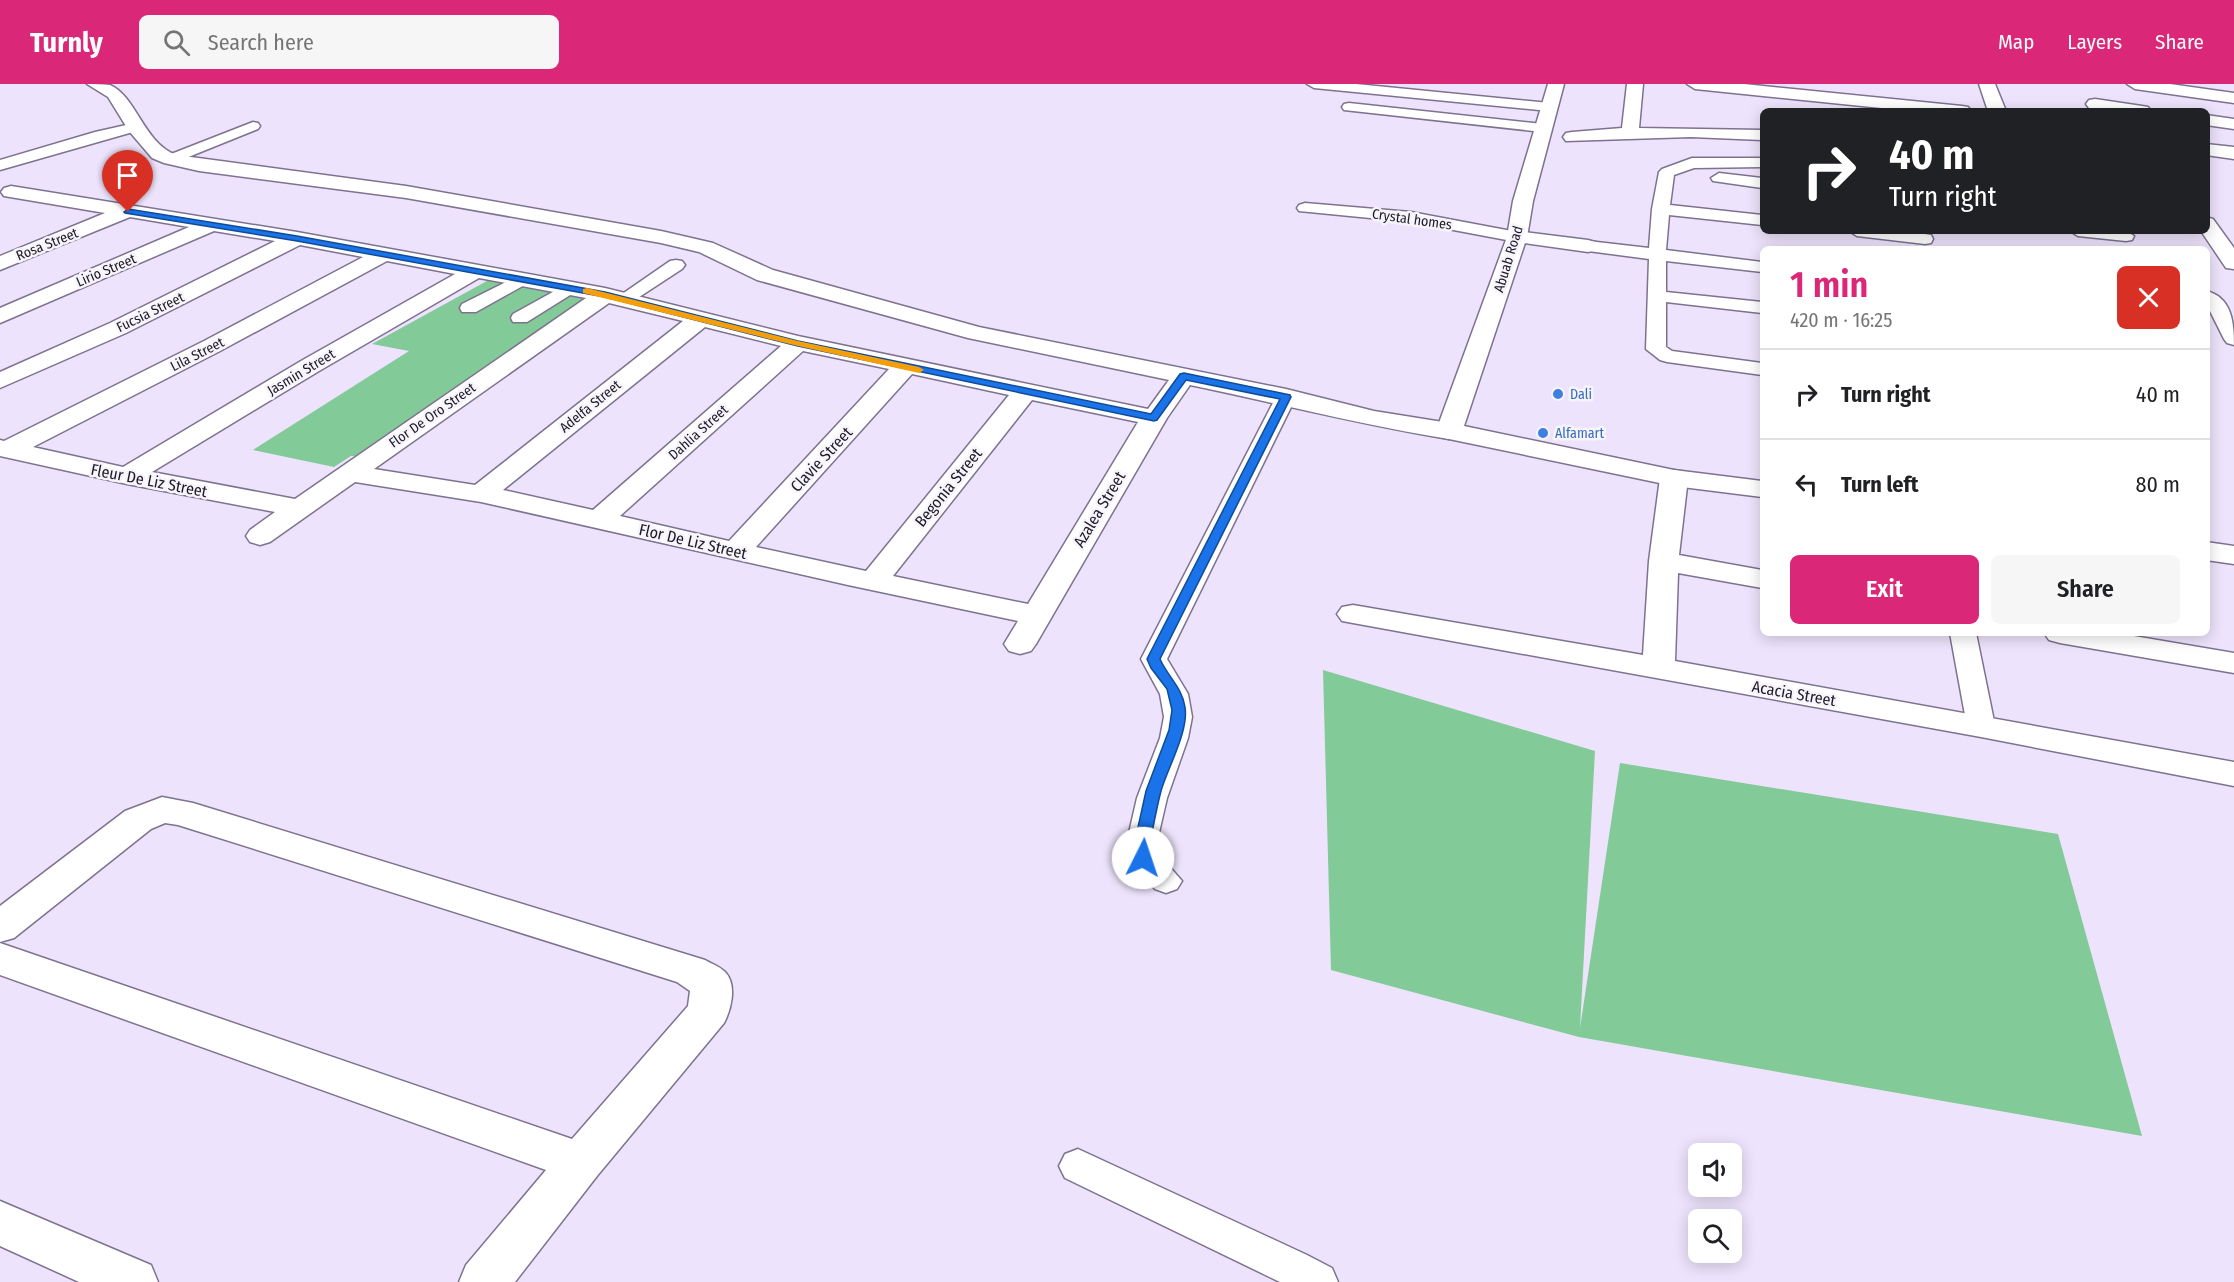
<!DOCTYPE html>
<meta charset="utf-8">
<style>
body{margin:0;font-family:"Fira Sans Condensed",sans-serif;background:#f6f6f6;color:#202124;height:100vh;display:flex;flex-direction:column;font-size:22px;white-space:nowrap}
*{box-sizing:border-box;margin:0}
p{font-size:20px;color:#757577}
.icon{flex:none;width:33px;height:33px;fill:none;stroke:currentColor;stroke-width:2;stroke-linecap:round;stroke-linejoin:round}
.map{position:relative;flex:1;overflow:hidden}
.sheet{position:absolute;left:1760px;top:162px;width:450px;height:390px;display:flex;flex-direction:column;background:#fff;border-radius:9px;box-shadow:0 3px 15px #0003}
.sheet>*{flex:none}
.hud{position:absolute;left:1760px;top:24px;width:450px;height:126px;border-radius:9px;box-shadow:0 3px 15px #0003;background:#202124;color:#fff;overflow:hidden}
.controls{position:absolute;left:1688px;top:1059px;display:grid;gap:12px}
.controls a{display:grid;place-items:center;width:54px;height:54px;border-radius:9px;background:#fff;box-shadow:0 3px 15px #0003;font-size:30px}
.pin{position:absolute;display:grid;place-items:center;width:51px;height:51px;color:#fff;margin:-62px -26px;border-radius:50% 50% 50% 0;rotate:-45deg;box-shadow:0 0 6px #0007}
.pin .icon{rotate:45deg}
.me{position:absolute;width:66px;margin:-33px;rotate:4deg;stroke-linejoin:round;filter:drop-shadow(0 0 4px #0008)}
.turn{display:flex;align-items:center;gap:21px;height:126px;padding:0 30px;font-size:27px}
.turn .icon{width:78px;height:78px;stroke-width:2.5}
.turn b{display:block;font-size:42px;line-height:51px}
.round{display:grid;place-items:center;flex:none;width:63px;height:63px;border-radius:9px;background:#f6f6f6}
.summary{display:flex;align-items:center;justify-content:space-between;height:102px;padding:0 30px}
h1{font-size:36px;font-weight:600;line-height:45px;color:#db2777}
.cta{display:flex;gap:12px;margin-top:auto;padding:12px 30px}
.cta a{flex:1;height:69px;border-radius:9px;background:#db2777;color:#fff;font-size:24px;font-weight:600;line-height:69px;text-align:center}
.cta a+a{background:#f6f6f6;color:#202124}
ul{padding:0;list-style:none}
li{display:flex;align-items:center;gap:18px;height:90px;padding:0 30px;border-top:2px solid #e0e0e0}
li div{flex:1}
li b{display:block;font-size:22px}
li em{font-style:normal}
header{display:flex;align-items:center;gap:36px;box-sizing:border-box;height:84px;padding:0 30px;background:#db2777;color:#fff}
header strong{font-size:28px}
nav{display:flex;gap:33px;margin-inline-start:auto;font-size:21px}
.search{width:420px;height:54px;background:#f6f6f6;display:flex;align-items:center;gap:15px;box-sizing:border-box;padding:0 21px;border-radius:9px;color:#757577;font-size:22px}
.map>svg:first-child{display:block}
.green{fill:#83ca99}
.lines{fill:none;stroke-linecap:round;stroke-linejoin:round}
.lane-casing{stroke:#7e728f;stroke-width:3}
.street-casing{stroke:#7e728f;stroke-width:3}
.secondary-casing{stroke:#7e728f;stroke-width:3}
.lane{fill:#fff;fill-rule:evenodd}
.street{fill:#fff;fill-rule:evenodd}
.secondary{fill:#fff;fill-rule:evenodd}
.route{fill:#1a73e8;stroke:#114b97;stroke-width:1.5}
.slow{fill:#f59e0b}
.shop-dot{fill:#3f7fe0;stroke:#f7f4fb;stroke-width:2}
.labels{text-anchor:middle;stroke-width:5;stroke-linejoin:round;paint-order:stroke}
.far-street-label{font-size:14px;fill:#1e1a25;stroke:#f7f4fb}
.far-shop-label{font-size:14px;fill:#366cbe;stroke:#f7f4fb;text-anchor:start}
.street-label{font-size:16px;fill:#1e1a25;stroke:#f7f4fb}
</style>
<header>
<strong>Turnly</strong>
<div class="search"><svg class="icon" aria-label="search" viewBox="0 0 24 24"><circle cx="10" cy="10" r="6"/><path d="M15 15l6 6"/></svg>Search here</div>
<nav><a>Map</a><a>Layers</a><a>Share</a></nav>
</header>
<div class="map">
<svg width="2234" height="1198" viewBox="0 0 2234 1198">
<rect width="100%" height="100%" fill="#ede3fc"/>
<path class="green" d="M496,192L588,214L355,372H351L334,383L253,366L409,267L372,260Z
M1323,586L1595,667L1580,944L1620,679L2058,750L2142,1052L1579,953L1331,886Z"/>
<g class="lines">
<g class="lane-casing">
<path id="lane" d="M1307,0H1356L1549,19L1556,23L1549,27L1314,4Z
M1349,19L1543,40L1550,44L1543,48L1344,26L1342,23L1344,20Z
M253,38L258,39L260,42L258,45L176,78L171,80L163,75L166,72Z
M135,39L140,40L142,43L140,46L0,86V76L95,48Z
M1692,74H1762V83L1694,84L1674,91L1670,121L1762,131V141L1669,131L1666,166L1762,178V188L1666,177V208L1762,218V229L1666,218V263L1672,267L1762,279V291L1667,278L1660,276L1646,265L1649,175L1588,167L1582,166L1579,162L1582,158L1588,157L1649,164L1652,125L1659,88L1662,85Z
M1719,89L1762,94V104L1713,97L1711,94Z
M1305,119L1411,128L1517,148L1523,149L1525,153L1523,157L1517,158L1411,138L1299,127L1297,124L1299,121Z
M1849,147C1876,147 1904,145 1931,151L1933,155L1931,159L1925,160L1857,152Z
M2070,147H2126L2134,152L2132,156L2126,157L2078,152Z
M676,176L682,177L685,181L682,185L630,219H618L615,215L670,177Z
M522,190L528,191L531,195L528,199L476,228H462L460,224L462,220Z
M569,199L575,200L578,204L575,208L527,238H513L511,234L513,230Z
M2206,207C2232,213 2234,239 2234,261L2227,259L2224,255L2206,219Z
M1286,307L1293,309L1296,313L1167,575L1188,610L1192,633L1188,654L1167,714L1155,766L1182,797L1177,805L1166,809L1155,805L1132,782L1125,766L1137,714L1160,654L1164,633L1160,610L1141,575L1276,313L1279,309Z
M1950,549H1976L1995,642L1991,648L1981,651L1971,648L1967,642Z
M1078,1065L1307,1171L1332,1184L1338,1198H1280L1065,1094L1059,1082L1065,1070Z"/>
</g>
<g class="street-casing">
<path id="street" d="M87,0C94,0 103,0 110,1C136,12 143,58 176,71L406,102L661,147L713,159L773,186L979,243L1286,305L1374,327L1449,339L1458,341L1462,347L1458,353L1449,355C1362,341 1277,319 1190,301L1167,334L1036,560L1031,567L1020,570L1009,567L1004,560L1018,537L848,501L481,418L355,398L270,458L260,461L250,458L246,452L250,446L275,428L127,400L0,372V356L4,357L204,257L363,173L300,161L126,249L0,304V288L110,239L275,157L214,147L0,239V224L189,143L130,133L0,186V172L105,129L4,112L1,108L4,104L11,102L297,148L605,204L798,252L1148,325L1169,296L968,254L757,196L699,168L661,159L406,114L199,87L164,79L152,74L129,47L108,13ZM387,177L455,190L301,277L123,383L33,363L220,267ZM479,194L586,214L295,415L152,388L319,287ZM609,219L683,237L475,401L374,385ZM705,243L781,262L593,426L503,406ZM803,267L889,285L729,457L620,432ZM912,290L1009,311L866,487L756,463ZM1032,316L1138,338L1028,520L893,492Z
M1627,0H1643L1639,44L1762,46V56L1691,53L1566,57L1563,53L1566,49L1572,48L1622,44Z
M1687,0H1744L1962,22L1968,23L1971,27H1911L1695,5Z
M1979,0H1995L2006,27H1988Z
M2127,0H2170L2234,9V19L2135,5Z
M2095,15L2142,22L2148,23L2151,27H2108L2089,24L2086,20L2089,16Z
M2206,31L2234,35V45L2206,41Z
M2206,60L2234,63V75L2206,71Z
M2206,133L2213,135L2234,164V185L2226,184L2201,147H2206Z
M1517,147L1588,156L1595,158L1598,162L1595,166L1588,168L1510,157L1507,153L1510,149Z
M1674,386L1684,388L1688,394L1679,471L1762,486V504L1678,489L1675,577L2234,678V702L1981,653L1353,539L1342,537L1337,530L1342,523L1353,521L1643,571L1649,477L1660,394L1664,388Z
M2044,549H2116L2234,569V589L2060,559L2049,556Z
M162,713L193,719L705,876C712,880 721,883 726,889C737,902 731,926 724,939L597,1092L515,1198H459L466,1181L546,1086L0,891V859L572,1055L688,922L690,907L677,898L178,741L165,739L151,745L14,854L0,858V822L125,727Z
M0,1117L151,1181L158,1198H79L0,1162Z"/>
</g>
<g class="secondary-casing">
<path id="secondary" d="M1548,0H1564L1533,117L1527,153L1464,342L1674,386L1762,397V413L1674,402L1449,355L1440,353L1436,347L1507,153L1513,117Z
M2206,458L2234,462V480L2206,476Z"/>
</g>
<use href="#lane" class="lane"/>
<use href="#street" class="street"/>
<use href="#secondary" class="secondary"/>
</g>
<path class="route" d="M128,125L297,152L605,208L798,257L1151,330L1180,290L1184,289L1290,311L1291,313L1160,575C1168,593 1182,603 1185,623C1189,647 1168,683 1161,707C1156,726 1153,746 1148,766L1151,774L1148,778H1137L1133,766L1146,707L1169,646L1172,626L1167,605L1151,584L1147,575L1280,315L1186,296L1157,336L1154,337L798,262L605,213L297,157L125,129L124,128Z"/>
<path class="slow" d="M587,204L798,257L919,283L924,286L919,289L798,262L583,209V205Z"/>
<g class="shop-dot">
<circle cx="1558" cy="310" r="6"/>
<circle cx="1543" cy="349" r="6"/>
</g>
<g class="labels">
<g class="far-street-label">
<text transform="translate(1412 135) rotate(8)" y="5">Crystal homes</text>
<text transform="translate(47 160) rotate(-22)" y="5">Rosa Street</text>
<text transform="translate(1508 175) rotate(-73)" y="5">Abuab Road</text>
<text transform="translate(106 186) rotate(-23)" y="5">Lirio Street</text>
<text transform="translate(150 228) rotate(-26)" y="5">Fucsia Street</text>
<text transform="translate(197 270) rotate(-27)" y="5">Lila Street</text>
<text transform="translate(301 288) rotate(-31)" y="5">Jasmin Street</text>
<text transform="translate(590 322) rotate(-39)" y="5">Adelfa Street</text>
<text transform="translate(432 331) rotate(-35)" y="5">Flor De Oro Street</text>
<text transform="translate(698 348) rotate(-42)" y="5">Dahlia Street</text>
</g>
<g class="far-shop-label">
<text x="1570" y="315">Dali</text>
<text x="1555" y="354">Alfamart</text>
</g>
<g class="street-label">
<text transform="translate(821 375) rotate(-47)" y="6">Clavie Street</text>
<text transform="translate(149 396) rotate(11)" y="6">Fleur De Liz Street</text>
<text transform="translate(948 403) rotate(-51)" y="6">Begonia Street</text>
<text transform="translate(1099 425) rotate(-59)" y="6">Azalea Street</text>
<text transform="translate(693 457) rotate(13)" y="6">Flor De Liz Street</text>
<text transform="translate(1794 609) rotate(10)" y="6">Acacia Street</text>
</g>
</g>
</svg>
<div class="controls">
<a><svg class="icon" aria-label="sound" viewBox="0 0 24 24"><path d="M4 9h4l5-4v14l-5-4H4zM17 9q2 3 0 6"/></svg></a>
<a><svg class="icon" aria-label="search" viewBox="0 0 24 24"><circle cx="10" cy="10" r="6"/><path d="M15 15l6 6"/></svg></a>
</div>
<div class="pin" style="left:128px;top:128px;background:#d93025"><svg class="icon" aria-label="arrive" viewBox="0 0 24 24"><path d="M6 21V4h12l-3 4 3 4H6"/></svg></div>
<svg class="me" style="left:1143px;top:774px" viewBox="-20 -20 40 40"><circle r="19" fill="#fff"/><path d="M0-13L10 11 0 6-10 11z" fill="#1a73e8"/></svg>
<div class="hud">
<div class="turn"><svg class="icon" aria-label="right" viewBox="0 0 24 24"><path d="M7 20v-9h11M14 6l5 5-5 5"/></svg><div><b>40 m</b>Turn right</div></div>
</div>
<section class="sheet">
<div class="summary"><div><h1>1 min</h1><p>420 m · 16:25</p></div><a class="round" style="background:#d93025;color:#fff"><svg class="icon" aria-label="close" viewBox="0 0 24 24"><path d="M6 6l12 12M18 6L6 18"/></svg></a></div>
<ul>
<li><svg class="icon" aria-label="right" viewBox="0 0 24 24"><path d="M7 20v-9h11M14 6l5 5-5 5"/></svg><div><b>Turn right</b></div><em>40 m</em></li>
<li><svg class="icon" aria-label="left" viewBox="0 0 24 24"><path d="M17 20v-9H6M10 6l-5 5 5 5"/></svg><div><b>Turn left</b></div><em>80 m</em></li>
</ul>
<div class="cta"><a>Exit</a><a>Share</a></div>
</section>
</div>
